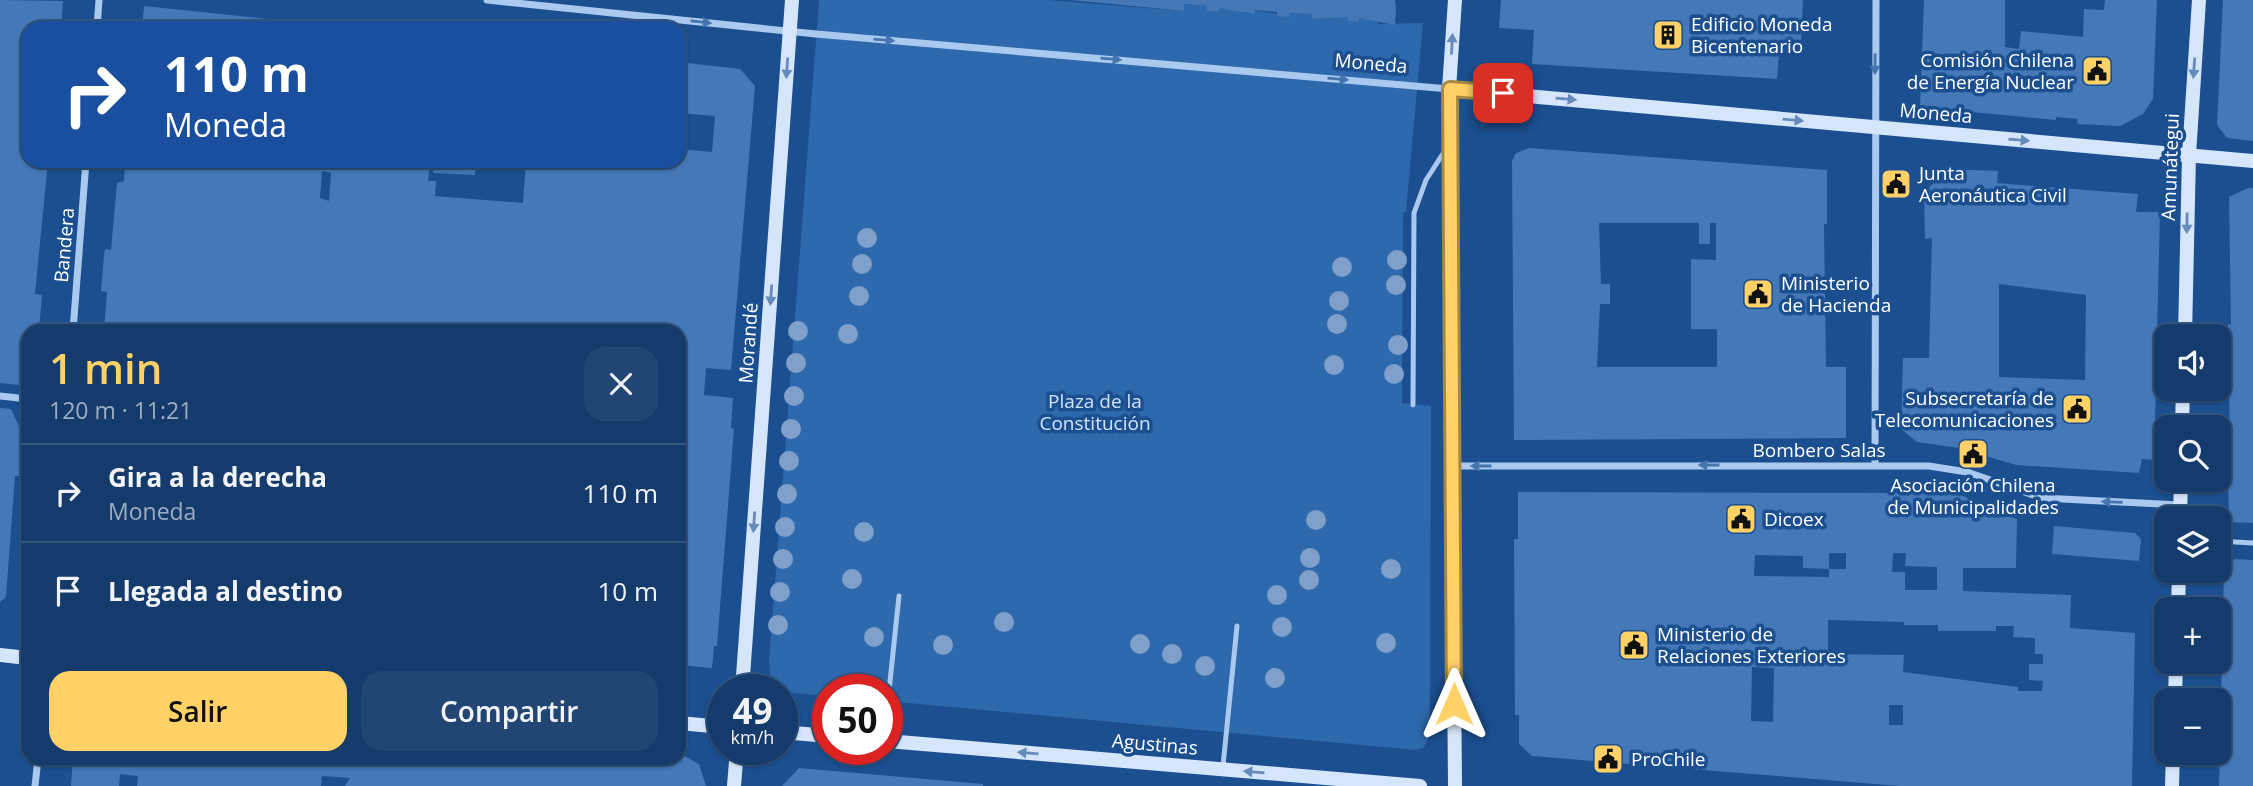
<!DOCTYPE html>
<html lang="es">
<meta charset="utf-8">
<style>
body{margin:0;font-family:"Open Sans",sans-serif;background:#214673;color:#f1f3f6;height:100vh;display:flex;flex-direction:column;font-size:26px;white-space:nowrap}
*{box-sizing:border-box;margin:0}
p{font-size:23px;color:#9dadc1}
.icon{flex:none;width:38px;height:38px;fill:none;stroke:currentColor;stroke-width:2;stroke-linecap:round;stroke-linejoin:round}
.map{position:relative;flex:1;overflow:hidden}
.details{position:absolute;left:21px;top:324px;width:665px;height:441px;display:flex;flex-direction:column;background:#143b6b;border-radius:21px;box-shadow:0 2px 5px #0004,0 0 0 2px #33557e}
.details>*{flex:none}
.guide{position:absolute;left:21px;top:21px;width:665px;height:147px;border-radius:21px;box-shadow:0 2px 5px #0004,0 0 0 2px #33557e;background:#1a4fa0;color:#fff;overflow:hidden}
.fabs{position:absolute;left:2154px;top:324px;display:grid;gap:14px}
.fabs a{display:grid;place-items:center;width:77px;height:77px;border-radius:14px;background:#143b6b;box-shadow:0 2px 5px #0004,0 0 0 2px #33557e;font-size:35px}
.speed{position:absolute;left:707px;top:674px;display:flex;gap:14px;font-size:35px;font-weight:700;text-align:center}
.speed>*{display:grid;place-content:center;width:91px;height:91px;border-radius:50%;background:#143b6b;box-shadow:0 2px 5px #0004,0 0 0 2px #33557e;line-height:1}
.speed small{font-size:18px;font-weight:400}
.speed .limit{border:10px solid #d22;background:#fff;color:#111}
.pin{position:absolute;display:grid;place-items:center;width:60px;height:60px;color:#fff;margin:-30px;border-radius:14px;box-shadow:0 4px 10px #0006}
.me{position:absolute;width:77px;margin:-38px;rotate:0deg;stroke-linejoin:round;filter:drop-shadow(0 0 5px #0008)}
.turn{display:flex;align-items:center;gap:24px;height:147px;padding:0 28px;font-size:32px}
.turn .icon{width:91px;height:91px;stroke-width:2.5}
.turn b{display:block;font-size:49px;line-height:60px}
.round{display:grid;place-items:center;flex:none;width:74px;height:74px;border-radius:21px;background:#214673}
.overview{display:flex;align-items:center;justify-content:space-between;height:119px;padding:0 28px}
h1{font-size:42px;font-weight:600;line-height:52px;color:#ffd166}
.button{display:flex;gap:14px;margin-top:auto;padding:14px 28px}
.button a{flex:1;height:80px;border-radius:21px;background:#ffd166;color:#111;font-size:28px;font-weight:600;line-height:80px;text-align:center}
.button a+a{background:#214673;color:#f1f3f6}
ul{padding:0;list-style:none}
li{display:flex;align-items:center;gap:21px;height:98px;padding:0 28px;border-top:2px solid #33557e}
li div{flex:1}
li b{display:block;font-size:26px}
li em{font-style:normal}
.map>svg:first-child{display:block}
.green{fill:#2e69ad}
.building{fill:#4478b7;fill-rule:evenodd}
.lines{fill:none;stroke-linecap:round;stroke-linejoin:round}
.lane{stroke:#a9c9ee;stroke-width:5}
.street{stroke:#a9c9ee;stroke-width:7}
.secondary{stroke:#d6e6fa;stroke-width:14}
.tree{fill:#7ea0ca}
.oneway{fill:#4674ac}
.oneway2{fill:#668bba}
.route-casing{stroke:#a68842;stroke-width:18}
.route{stroke:#ffd166;stroke-width:12}
.labels{text-anchor:middle;stroke-width:7;stroke-linejoin:round;paint-order:stroke}
.poi-label{font-size:19px;fill:#fff;stroke:#1b4f8f;text-anchor:start}
.street-label{font-size:19px;fill:#fff;stroke:#1b4f8f}
.park-label{font-size:19px;fill:#cfe3fa;stroke:#1b4f8f}
</style>
<div class="map">
<svg width="2253" height="786" viewBox="0 0 2253 786">
<rect width="100%" height="100%" fill="#1b4f8f"/>
<path class="green" d="M819,0H1049L1183,11L1184,4L1207,6V11H1218L1219,8L1242,9L1243,13L1253,14L1254,10L1289,16V13L1312,14L1313,19H1324V16L1348,17L1347,21L1359,22V18L1378,20V24L1423,23L1406,212L1403,213L1402,403L1431,406L1430,718L1428,740L1423,748L1415,750L887,701V690H828V696L782,692V690L771,688L769,662Z"/>
<path class="building" d="M0,0L63,1L61,28H28V161H48L35,294L42,295L39,331H28V386L0,383Z
M1070,0H1395L1396,10L1395,25L1359,18V22L1347,21L1348,17L1312,19V14L1289,13V17L1277,16V12L1254,10V14L1219,8V11H1207V6L1184,4V11Z
M1501,0H1803L1801,41L1780,40L1777,79L1532,64L1534,30L1499,28Z
M1924,0H2005V47L2019,49L2021,31L2083,37L2084,9L2104,10L2105,0H2157L2153,99L2143,114L2120,126L2077,124L2078,119L2056,117V120L1920,107Z
M2223,0H2253V141L2227,138L2217,125Z
M144,6L334,26V28H142Z
M679,62L740,69L755,86L731,370L706,368L704,395L733,398L731,428L734,429L717,646H714L712,668L679,665V331H104L107,292L101,291L104,255L105,249L111,250L117,183L124,181L125,161H430L428,181H436L435,196L523,203L526,161L593,164V161H679V149L712,152L715,116L679,113ZM322,171L331,173L329,201L320,198Z
M1529,148L1827,170V224H1824L1826,367H1846V438L1514,440L1512,161L1516,153ZM1599,223H1699V244H1710V223H1716V260L1691,259V329H1717V367H1597L1600,304H1610V284H1601Z
M434,161H476L475,175L433,173Z
M1948,169L1998,171L1997,183L2138,194L2136,212H2160L2154,460L2142,459L2139,473L2016,465L1959,448L1917,442L1901,429L1903,358H1929L1932,238L1925,239L1924,192ZM1999,284L2086,295L2085,380L1999,377Z
M2248,188H2253V523L2226,522V517H2229L2227,447H2230L2228,324L2231,325L2229,197Z
M0,408L11,409L23,435L19,476H15L6,597L0,602Z
M1922,490L1963,496L2017,519L2016,568H1963V591L2071,595L2070,628L2135,633L2132,786H1899L1532,756L1519,744V715H1515L1514,539H1518V492L1922,493ZM1829,553H1846V569H1829V577L1754,576L1755,555L1803,556V568L1829,569ZM1893,553H1906L1905,566L1937,567V590H1905V572H1892ZM1828,620L1904,622V625H1938V631H1996V626H2014L2013,637L2035,638V654H2043V664H2029V680L2043,681L2042,691H2018V687L1903,672L1904,655L1828,654ZM1752,667L1774,668L1773,722L1751,721ZM1889,705H1903V725H1889Z
M2054,526L2135,533L2141,539L2139,561L2052,554Z
M2235,559L2253,560V786H2219L2224,570Z
M679,753L699,764L706,786H345L350,778L322,776L321,786H137L138,776L120,774L119,786H71L73,758H679Z
M799,768L983,784V786H782Z"/>
<g class="lines">
<path class="lane" d="M1413,405L1414,213L1426,180L1446,149
M2219,541L2253,543
M887,710L899,596
M1223,766L1237,626"/>
<path class="street" d="M487,0L816,34L1449,89
M97,28L99,0
M73,331L86,161
M0,396L28,399
M1875,465L1876,0
M1453,466H1929L1967,472L2042,498L2180,505
M35,786L38,758"/>
<path class="secondary" d="M1455,0L1449,89L1455,786
M1449,89L2253,161
M2185,336L2189,155L2199,0
M2182,427L2183,388
M2180,518L2181,480
M2178,609L2179,570
M0,655L28,658
M742,690L792,0
M2175,700L2176,662
M679,723L723,727
M782,732L828,736
M887,741L1420,786
M734,786L737,749
M2172,786L2173,752"/>
</g>
<g class="tree">
<circle cx="867" cy="238" r="10"/>
<circle cx="1397" cy="260" r="10"/>
<circle cx="862" cy="264" r="10"/>
<circle cx="1342" cy="267" r="10"/>
<circle cx="1396" cy="285" r="10"/>
<circle cx="859" cy="296" r="10"/>
<circle cx="1339" cy="301" r="10"/>
<circle cx="1337" cy="324" r="10"/>
<circle cx="798" cy="331" r="10"/>
<circle cx="848" cy="334" r="10"/>
<circle cx="1398" cy="345" r="10"/>
<circle cx="796" cy="363" r="10"/>
<circle cx="1334" cy="365" r="10"/>
<circle cx="1394" cy="374" r="10"/>
<circle cx="794" cy="396" r="10"/>
<circle cx="791" cy="429" r="10"/>
<circle cx="789" cy="461" r="10"/>
<circle cx="787" cy="494" r="10"/>
<circle cx="1316" cy="520" r="10"/>
<circle cx="785" cy="527" r="10"/>
<circle cx="864" cy="532" r="10"/>
<circle cx="1310" cy="558" r="10"/>
<circle cx="783" cy="559" r="10"/>
<circle cx="1391" cy="569" r="10"/>
<circle cx="852" cy="579" r="10"/>
<circle cx="1309" cy="580" r="10"/>
<circle cx="780" cy="592" r="10"/>
<circle cx="1277" cy="595" r="10"/>
<circle cx="1004" cy="622" r="10"/>
<circle cx="778" cy="625" r="10"/>
<circle cx="1282" cy="627" r="10"/>
<circle cx="874" cy="637" r="10"/>
<circle cx="1386" cy="643" r="10"/>
<circle cx="1140" cy="644" r="10"/>
<circle cx="943" cy="645" r="10"/>
<circle cx="1172" cy="654" r="10"/>
<circle cx="1205" cy="666" r="10"/>
<circle cx="1275" cy="678" r="10"/>
</g>
<defs><path id="oneway-solid" d="M-6-.8H1V-3.2L6.5 0L1 3.2V.8H-6Z" transform="scale(1.75)"/></defs>
<g class="oneway">
<use href="#oneway-solid" transform="translate(701 22) rotate(6)"/>
<use href="#oneway-solid" transform="translate(884 40) rotate(5)"/>
<use href="#oneway-solid" transform="translate(1111 59) rotate(5)"/>
<use href="#oneway-solid" transform="translate(1875 64) rotate(91)"/>
<use href="#oneway-solid" transform="translate(1338 79) rotate(5)"/>
<use href="#oneway-solid" transform="translate(1709 465) rotate(180)"/>
<use href="#oneway-solid" transform="translate(1481 466) rotate(180)"/>
<use href="#oneway-solid" transform="translate(2112 502) rotate(-178)"/>
</g>
<g class="oneway2">
<use href="#oneway-solid" transform="translate(1452 44) rotate(-87)"/>
<use href="#oneway-solid" transform="translate(787 68) rotate(94)"/>
<use href="#oneway-solid" transform="translate(2194 68) rotate(94)"/>
<use href="#oneway-solid" transform="translate(1566 99) rotate(5)"/>
<use href="#oneway-solid" transform="translate(1793 120) rotate(5)"/>
<use href="#oneway-solid" transform="translate(2019 140) rotate(5)"/>
<use href="#oneway-solid" transform="translate(2187 223) rotate(91)"/>
<use href="#oneway-solid" transform="translate(771 295) rotate(94)"/>
<use href="#oneway-solid" transform="translate(754 522) rotate(94)"/>
<use href="#oneway-solid" transform="translate(1028 753) rotate(-175)"/>
<use href="#oneway-solid" transform="translate(1254 772) rotate(-175)"/>
</g>
<g class="lines">
<g class="route-casing">
<path id="route" d="M1454,704L1450,89L1503,93"/>
</g>
<use href="#route" class="route"/>
</g>
<defs>
<g id="building-square" transform="scale(1.575)"><rect x="-9" y="-9" width="18" height="18" rx="4" fill="#ffd166" stroke="#1b4f8f"/><path d="M-4-6H4V6H1V3H-1V6H-4ZM-2.5-4.3h1.7v1.8h-1.7ZM.8-4.3h1.7v1.8H.8ZM-2.5-1h1.7V.8h-1.7ZM.8-1h1.7V.8H.8Z" fill="#111"/></g>
<g id="civic-square" transform="scale(1.575)"><rect x="-9" y="-9" width="18" height="18" rx="4" fill="#ffd166" stroke="#1b4f8f"/><path d="M-.6-6.5H3V-4.5H.6V-3L4-1V1h2V6H-6V1h2V-1L-.6-3ZM-1.2 2.5V6h2.4V2.5Z" fill="#111"/></g>
</defs>
<g fill-rule="evenodd">
<use href="#building-square" x="1668" y="35"/>
<use href="#civic-square" x="2097" y="71"/>
<use href="#civic-square" x="1896" y="184"/>
<use href="#civic-square" x="1758" y="294"/>
<use href="#civic-square" x="2077" y="409"/>
<use href="#civic-square" x="1973" y="454"/>
<use href="#civic-square" x="1741" y="519"/>
<use href="#civic-square" x="1634" y="645"/>
<use href="#civic-square" x="1608" y="759"/>
</g>
<g class="labels">
<g class="poi-label">
<text x="1691" y="31">Edificio Moneda<tspan x="1691" dy="22">Bicentenario</tspan></text>
<text x="2074" y="67" text-anchor="end">Comisión Chilena<tspan x="2074" dy="22">de Energía Nuclear</tspan></text>
<text x="1919" y="180">Junta<tspan x="1919" dy="22">Aeronáutica Civil</tspan></text>
<text x="1781" y="290">Ministerio<tspan x="1781" dy="22">de Hacienda</tspan></text>
<text x="2054" y="405" text-anchor="end">Subsecretaría de<tspan x="2054" dy="22">Telecomunicaciones</tspan></text>
<text x="1973" y="492" text-anchor="middle">Asociación Chilena<tspan x="1973" dy="22">de Municipalidades</tspan></text>
<text x="1764" y="526">Dicoex</text>
<text x="1657" y="641">Ministerio de<tspan x="1657" dy="22">Relaciones Exteriores</tspan></text>
<text x="1631" y="766">ProChile</text>
</g>
<g class="street-label">
<text transform="translate(1371 63) rotate(5)" y="7">Moneda</text>
<text transform="translate(1936 113) rotate(5)" y="7">Moneda</text>
<text transform="translate(2170 167) rotate(-88)" y="7">Amunátegui</text>
<text transform="translate(64 245) rotate(-85)" y="7">Bandera</text>
<text transform="translate(748 343) rotate(-86)" y="7">Morandé</text>
<text x="1819" y="457">Bombero Salas</text>
<text transform="translate(1155 744) rotate(5)" y="7">Agustinas</text>
</g>
<g class="park-label">
<text x="1095" y="408">Plaza de la<tspan x="1095" dy="22">Constitución</tspan></text>
</g>
</g>
</svg>
<div class="fabs">
<a><svg class="icon" aria-label="sound" viewBox="0 0 24 24"><path d="M4 9h4l5-4v14l-5-4H4zM17 9q2 3 0 6"/></svg></a>
<a><svg class="icon" aria-label="search" viewBox="0 0 24 24"><circle cx="10" cy="10" r="6"/><path d="M15 15l6 6"/></svg></a>
<a><svg class="icon" aria-label="layers" viewBox="0 0 24 24"><path d="M12 4l9 5-9 5-9-5zM3 14l9 5 9-5"/></svg></a>
<a>+</a>
<a>−</a>
</div>
<div class="speed"><div>49<small>km/h</small></div><div class="limit">50</div></div>
<div class="pin" style="left:1503px;top:93px;background:#d93025"><svg class="icon" aria-label="arrive" viewBox="0 0 24 24"><path d="M6 21V4h12l-3 4 3 4H6"/></svg></div>
<svg class="me" style="left:1454px;top:704px" viewBox="-20 -20 40 40"><path d="M0-17L14 15 0 8-14 15z" fill="#ffd166" stroke="#fff" stroke-width="4"/></svg>
<div class="guide">
<div class="turn"><svg class="icon" aria-label="right" viewBox="0 0 24 24"><path d="M7 20v-9h11M14 6l5 5-5 5"/></svg><div><b>110 m</b>Moneda</div></div>
</div>
<section class="details">
<div class="overview"><div><h1>1 min</h1><p>120 m · 11:21</p></div><a class="round"><svg class="icon" aria-label="close" viewBox="0 0 24 24"><path d="M6 6l12 12M18 6L6 18"/></svg></a></div>
<ul>
<li><svg class="icon" aria-label="right" viewBox="0 0 24 24"><path d="M7 20v-9h11M14 6l5 5-5 5"/></svg><div><b>Gira a la derecha</b><p>Moneda</p></div><em>110 m</em></li>
<li><svg class="icon" aria-label="arrive" viewBox="0 0 24 24"><path d="M6 21V4h12l-3 4 3 4H6"/></svg><div><b>Llegada al destino</b></div><em>10 m</em></li>
</ul>
<div class="button"><a>Salir</a><a>Compartir</a></div>
</section>
</div>
